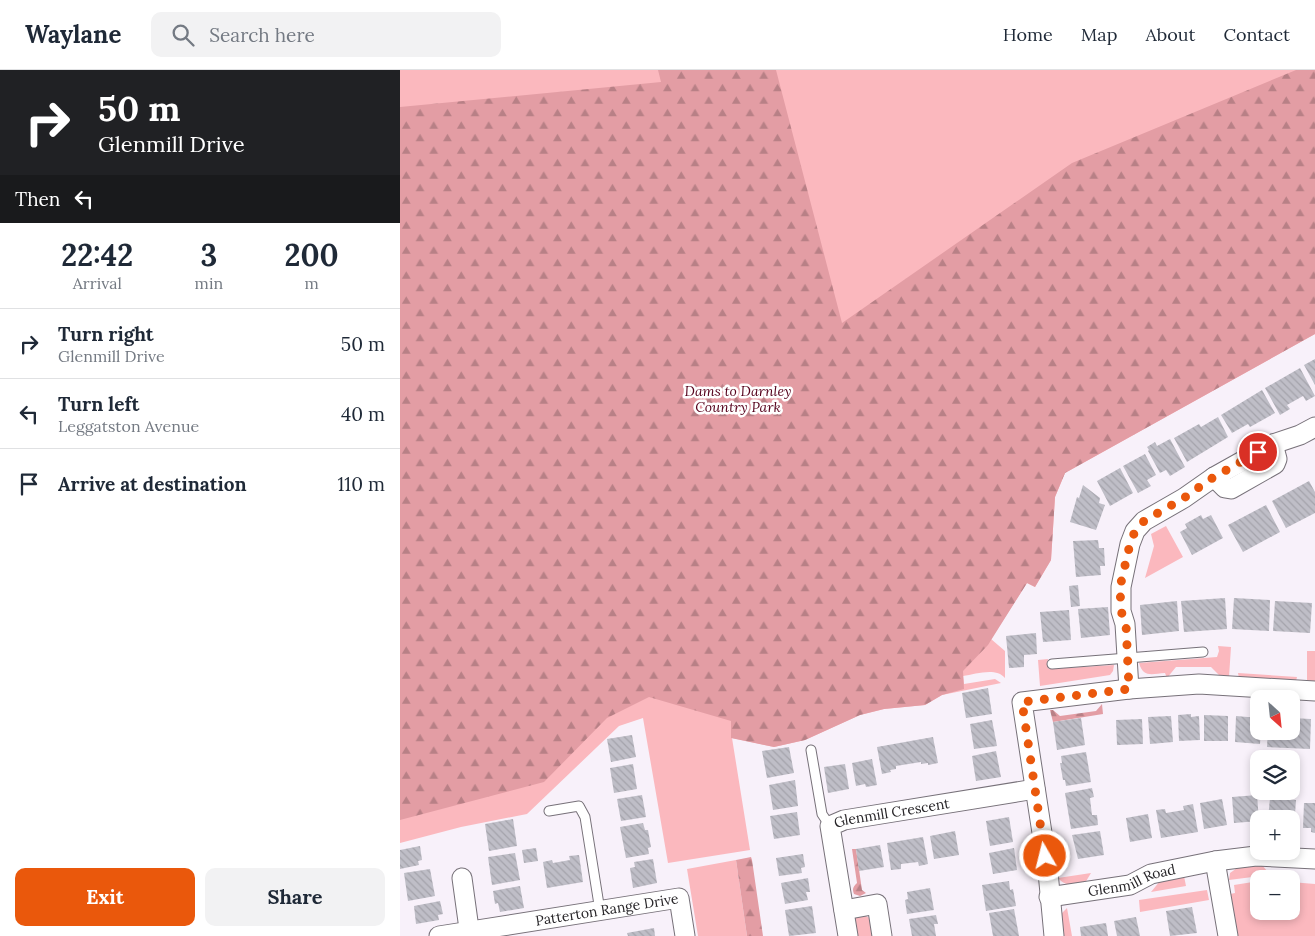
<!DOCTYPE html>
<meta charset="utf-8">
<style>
body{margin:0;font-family:Lora,serif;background:#f2f2f3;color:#1f2937;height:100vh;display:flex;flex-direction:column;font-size:19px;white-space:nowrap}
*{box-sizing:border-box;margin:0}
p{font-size:16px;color:#747a83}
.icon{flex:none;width:28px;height:28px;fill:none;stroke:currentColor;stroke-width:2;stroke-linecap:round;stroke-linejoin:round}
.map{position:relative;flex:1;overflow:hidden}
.panel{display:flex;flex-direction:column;background:#fff;width:400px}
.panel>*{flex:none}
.guide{background:#202124;color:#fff;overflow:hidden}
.needle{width:32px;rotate:153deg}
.tools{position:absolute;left:850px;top:620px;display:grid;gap:10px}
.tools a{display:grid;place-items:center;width:50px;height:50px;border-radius:10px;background:#fff;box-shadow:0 2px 8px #0003;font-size:25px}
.pin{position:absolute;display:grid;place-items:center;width:42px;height:42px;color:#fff;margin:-21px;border:2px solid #fff;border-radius:50%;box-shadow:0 1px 5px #0007}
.me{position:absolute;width:55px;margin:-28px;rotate:352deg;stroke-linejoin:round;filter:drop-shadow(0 0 4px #0008)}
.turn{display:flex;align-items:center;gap:18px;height:105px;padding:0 15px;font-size:22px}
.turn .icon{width:65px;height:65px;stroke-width:2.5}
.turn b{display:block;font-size:35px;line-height:42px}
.then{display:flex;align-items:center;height:48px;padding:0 15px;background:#0003;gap:10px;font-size:19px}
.eta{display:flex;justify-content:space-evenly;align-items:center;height:85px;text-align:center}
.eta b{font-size:30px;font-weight:700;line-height:35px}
.action{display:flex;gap:10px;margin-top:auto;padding:10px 15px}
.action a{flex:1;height:58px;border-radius:10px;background:#ea580c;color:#fff;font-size:20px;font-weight:700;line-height:58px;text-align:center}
.action a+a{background:#f2f2f3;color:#1f2937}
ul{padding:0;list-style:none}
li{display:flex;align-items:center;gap:15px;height:70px;padding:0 15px;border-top:1px solid #e0e1e3}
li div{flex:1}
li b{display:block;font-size:19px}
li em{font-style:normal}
header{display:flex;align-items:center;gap:30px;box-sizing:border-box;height:70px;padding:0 25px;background:#fff;border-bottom:1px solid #e0e1e3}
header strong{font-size:24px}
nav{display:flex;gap:28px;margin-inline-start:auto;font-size:18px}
.search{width:350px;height:45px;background:#f2f2f3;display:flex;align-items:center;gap:12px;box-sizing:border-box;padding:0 18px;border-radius:10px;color:#747a83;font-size:19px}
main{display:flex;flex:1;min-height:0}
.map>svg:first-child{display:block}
.green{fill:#fbb8be}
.forest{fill:url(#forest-firs)}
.building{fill:url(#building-back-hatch)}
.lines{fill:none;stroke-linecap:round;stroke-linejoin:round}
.service-casing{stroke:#777179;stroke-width:11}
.minor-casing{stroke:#777179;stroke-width:21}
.service{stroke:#fff;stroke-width:9}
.minor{stroke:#fff;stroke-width:19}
.route{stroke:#ea580c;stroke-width:9;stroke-dasharray:0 16.2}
.labels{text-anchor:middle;stroke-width:5;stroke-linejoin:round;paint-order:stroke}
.park-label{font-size:14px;font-style:italic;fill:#55011b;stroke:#fff}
.street-label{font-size:14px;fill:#272528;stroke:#fff}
</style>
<header>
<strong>Waylane</strong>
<div class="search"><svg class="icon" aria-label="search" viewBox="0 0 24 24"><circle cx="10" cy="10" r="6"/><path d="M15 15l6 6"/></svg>Search here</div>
<nav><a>Home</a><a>Map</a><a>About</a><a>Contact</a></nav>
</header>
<main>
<section class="panel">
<div class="guide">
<div class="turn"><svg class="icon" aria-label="right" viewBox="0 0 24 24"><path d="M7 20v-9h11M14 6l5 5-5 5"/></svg><div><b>50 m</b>Glenmill Drive</div></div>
<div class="then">Then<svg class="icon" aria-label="left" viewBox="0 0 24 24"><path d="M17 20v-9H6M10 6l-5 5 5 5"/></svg></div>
</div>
<div class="eta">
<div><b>22:42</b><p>Arrival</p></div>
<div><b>3</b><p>min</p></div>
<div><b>200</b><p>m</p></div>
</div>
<ul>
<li><svg class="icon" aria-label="right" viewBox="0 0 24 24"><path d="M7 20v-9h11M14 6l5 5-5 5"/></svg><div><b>Turn right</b><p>Glenmill Drive</p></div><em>50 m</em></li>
<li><svg class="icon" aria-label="left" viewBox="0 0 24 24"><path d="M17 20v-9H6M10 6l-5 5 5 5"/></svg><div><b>Turn left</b><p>Leggatston Avenue</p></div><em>40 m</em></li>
<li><svg class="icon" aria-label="arrive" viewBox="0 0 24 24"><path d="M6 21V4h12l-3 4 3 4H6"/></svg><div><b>Arrive at destination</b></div><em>110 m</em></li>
</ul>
<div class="action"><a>Exit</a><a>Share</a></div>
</section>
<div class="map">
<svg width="915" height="866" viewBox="0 0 915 866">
<defs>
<pattern id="forest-firs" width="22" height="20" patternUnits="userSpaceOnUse" patternTransform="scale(1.25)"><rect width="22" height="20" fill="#e39da4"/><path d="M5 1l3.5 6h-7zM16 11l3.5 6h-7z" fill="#b88086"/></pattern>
<pattern id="building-back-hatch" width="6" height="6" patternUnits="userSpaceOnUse" patternTransform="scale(1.25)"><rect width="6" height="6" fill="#bfbec7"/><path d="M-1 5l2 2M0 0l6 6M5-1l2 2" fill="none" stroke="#a4a3ab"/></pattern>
</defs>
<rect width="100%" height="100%" fill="#f8f1fa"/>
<path class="green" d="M0,0H915V264L665,403L655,427L651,490L635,517L627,513L591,569L605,581V608C596,597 576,604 563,606L564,614L595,609L601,613L542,625L525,635L484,639L460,645L405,670L374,677L332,668L350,780L268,793L243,648L219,656L127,744L61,757L0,773Z
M766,456L783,487L745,508L754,476L751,464Z
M818,576L831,577L829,607L822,608L811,597H776L767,608L765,603C752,604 743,608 739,593L817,587L819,581Z
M907,581H915V613H909L907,611Z
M648,589L647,596L649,599L714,595L713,601L710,605L640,616L638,590Z
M838,603L897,607L896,611L839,608Z
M336,790L347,866H298L287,799Z
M861,794L868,802V805L829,810L830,803L840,796Z
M691,803L685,813C674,815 666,817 658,808Z
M784,806L786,816L751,822L760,811Z
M859,811V841H891V812L915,814V866H837L830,824L835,823L834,815Z
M807,820L809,830L740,842L739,830Z
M667,838L672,866H663L661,844Z
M461,845C475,847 472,854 474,866H455L453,852L455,846Z"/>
<path class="forest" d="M258,0H376L442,253L672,93L896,0H915V264L665,403L655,427L651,490L635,517L627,513L588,575L563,601L564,619L542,625L525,635L484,639L460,645L405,670L374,677L331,668V651L249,627L207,648L144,712L0,750V37L261,12Z
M702,634L703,644L653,652L650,640H653L660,646L696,641Z
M452,779H456L462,820L466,823L460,826L454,824C452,819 453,817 457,813Z
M351,787L352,790L363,866H347L336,790Z"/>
<path class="building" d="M915,289V315L904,295Z
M900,298L915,326L906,331L903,326L887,335L890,339L880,345L865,318Z
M862,320L875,343L850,357L848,354L832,363L821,345Z
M818,347L828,367L787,392L774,368L799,354L801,357Z
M770,369L785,397L770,406L766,400L760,403L748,381L749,380L747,377L755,372L757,376Z
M745,384L756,405L747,410L751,416L738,423L723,396Z
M720,398L733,423L710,436L697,411Z
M909,411L915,422V443L886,458L872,431Z
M683,415L700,428L699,433L705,435L696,460L670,452L677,427L679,428Z
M866,435L880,462L843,482L828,455Z
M801,445L803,449L811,445L823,468L792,485L780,462L787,458L785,454Z
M698,470L699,478H704L705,496H700L701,505L676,507L673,471Z
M678,515L680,536L671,537L669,516Z
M825,528L827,559L784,562L781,531Z
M834,528L870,530L869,561L832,559Z
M777,531L779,561L742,565L740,535Z
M875,531L912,533L910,563L873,561Z
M708,537L710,565L681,568L678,539Z
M669,540L671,570L643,572L640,542Z
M636,563L637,584L624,585V597L609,598L606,566Z
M588,618L592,644L566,648L562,623Z
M791,644V647L799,646L800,670L779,671L778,645Z
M804,645L828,646V671H804Z
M771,646L773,672L750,674L748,647Z
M836,646L859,648V661H861L860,674L835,672Z
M681,648L685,675L657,680L653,652Z
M891,648L911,649L910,679L867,677L868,661H891Z
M742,649L743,674L717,675L716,650Z
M592,650L597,676L574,679L570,654Z
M232,665L236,687L211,692L207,669Z
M533,667L538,693L528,695V693L521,694V692L496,696V699L490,700L491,702L482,704L477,677Z
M389,677L394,703L367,708L362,681Z
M596,681L601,707L576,711L572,686Z
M686,682L691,712L666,716L665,710H663L660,693H662L661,686Z
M472,689L477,715L466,717L465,714L456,716L452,693Z
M233,694L237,719L214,723L210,698Z
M445,694L449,719L428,723L424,697Z
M395,710L398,736L373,740L369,715Z
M692,718L694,727L690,728L691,737L692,745H697L698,755L671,759L665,723Z
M242,725L246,747L221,751L217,729Z
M857,725L859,751L834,753L832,727Z
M870,728L896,730L894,758H891V749H868Z
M822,729L827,755L804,759L800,733Z
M904,733H915V763L911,762V758H903Z
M793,734L798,762L761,768L756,740L765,739L766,743L784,740L783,736Z
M397,742L400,765L374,769L370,746Z
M748,744L752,768L730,772L726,748Z
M609,747L613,772L590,776L586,751Z
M113,749L117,776L89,781L85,754Z
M243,753L245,760H248L251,777L248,778L249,784L226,788L220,757Z
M555,761L559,785L534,789L530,766Z
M700,761L704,785L678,789L672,765Z
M523,767L528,794L519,796L518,792L501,794V799L491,800L487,773Z
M480,775L484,797L459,801L456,779Z
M20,776L22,790L18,791L19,795L0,799V780Z
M136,778L138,791L124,793L122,780Z
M614,778L617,800L593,804L589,783Z
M115,783L120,810L92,815L88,787Z
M403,784L405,797L401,798L402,803L379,806L376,788Z
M179,785L183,812L147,818L143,792L152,790L153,793L170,790L169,786Z
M253,789L257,813L233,818L230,798L235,797L234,792Z
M30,799L35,826L8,831L4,803Z
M408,808L410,822H406L408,830L385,834L381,813Z
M609,811L610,820L613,819L616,836L586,841L582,815Z
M120,816L124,838L100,842L98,833L95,834L93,821Z
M530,818L534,840L507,844L505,830L508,829L507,822Z
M40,831L43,844L38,845L39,850L16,854L14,836Z
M412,836L416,863L389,866L385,840Z
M792,837L797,863L770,866L766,841Z
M614,839L619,866H593L589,843Z
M536,845L538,854H534L536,866H512L509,849Z
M736,847L740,866H717L714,851Z
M706,853L708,866H681L680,857Z
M254,858L255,866H228L227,863Z"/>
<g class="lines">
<g class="service-casing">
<path id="service" d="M652,594L803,582
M411,680L422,744L430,756
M149,741L179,736L185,747L200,841"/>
</g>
<g class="minor-casing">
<g id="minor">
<path d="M814,407L825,418L831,419L875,394L877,389L873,374"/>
<path d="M729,619L725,554L721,541V517L730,474L735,461L744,451L784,428L814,407L873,374L900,365L915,357"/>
<path d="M815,791L828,866"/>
<path d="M62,808L70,866"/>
<path id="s1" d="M649,827L730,815L751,804L815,791L856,786L915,789"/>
<path d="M444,840L477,834L482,866"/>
<path id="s2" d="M39,866L279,828L285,866"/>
<path id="s3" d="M448,866L430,756L444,750L635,719"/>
<path d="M654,866L648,802L622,632L729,619L799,614L915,621"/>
</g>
</g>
<use href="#service" class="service"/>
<use href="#minor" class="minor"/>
</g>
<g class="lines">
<path class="route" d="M645,786L622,632L729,619L726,554L721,541L720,517L730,474L735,461L744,451L784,428L809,410L858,382"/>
</g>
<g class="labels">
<g class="park-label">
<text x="338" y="326">Dams to Darnley<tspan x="338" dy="16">Country Park</tspan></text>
</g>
<g class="street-label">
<text dy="5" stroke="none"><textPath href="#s3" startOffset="175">Glenmill Crescent</textPath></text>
<text dy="5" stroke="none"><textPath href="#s1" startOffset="85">Glenmill Road</textPath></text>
<text dy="5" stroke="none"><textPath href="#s2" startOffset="170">Patterton Range Drive</textPath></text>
</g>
</g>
</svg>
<div class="tools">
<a><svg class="needle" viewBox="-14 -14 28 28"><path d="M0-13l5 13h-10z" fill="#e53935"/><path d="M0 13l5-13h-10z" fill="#747a83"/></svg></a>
<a><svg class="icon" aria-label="layers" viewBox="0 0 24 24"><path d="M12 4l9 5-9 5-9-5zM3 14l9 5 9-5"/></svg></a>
<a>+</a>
<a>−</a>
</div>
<div class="pin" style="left:858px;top:382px;background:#d93025"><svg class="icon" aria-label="arrive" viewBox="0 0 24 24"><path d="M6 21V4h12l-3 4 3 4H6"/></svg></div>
<svg class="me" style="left:645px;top:786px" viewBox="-20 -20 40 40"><circle r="17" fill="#ea580c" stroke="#fff" stroke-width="3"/><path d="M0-11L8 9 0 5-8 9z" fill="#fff"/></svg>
</div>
</main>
